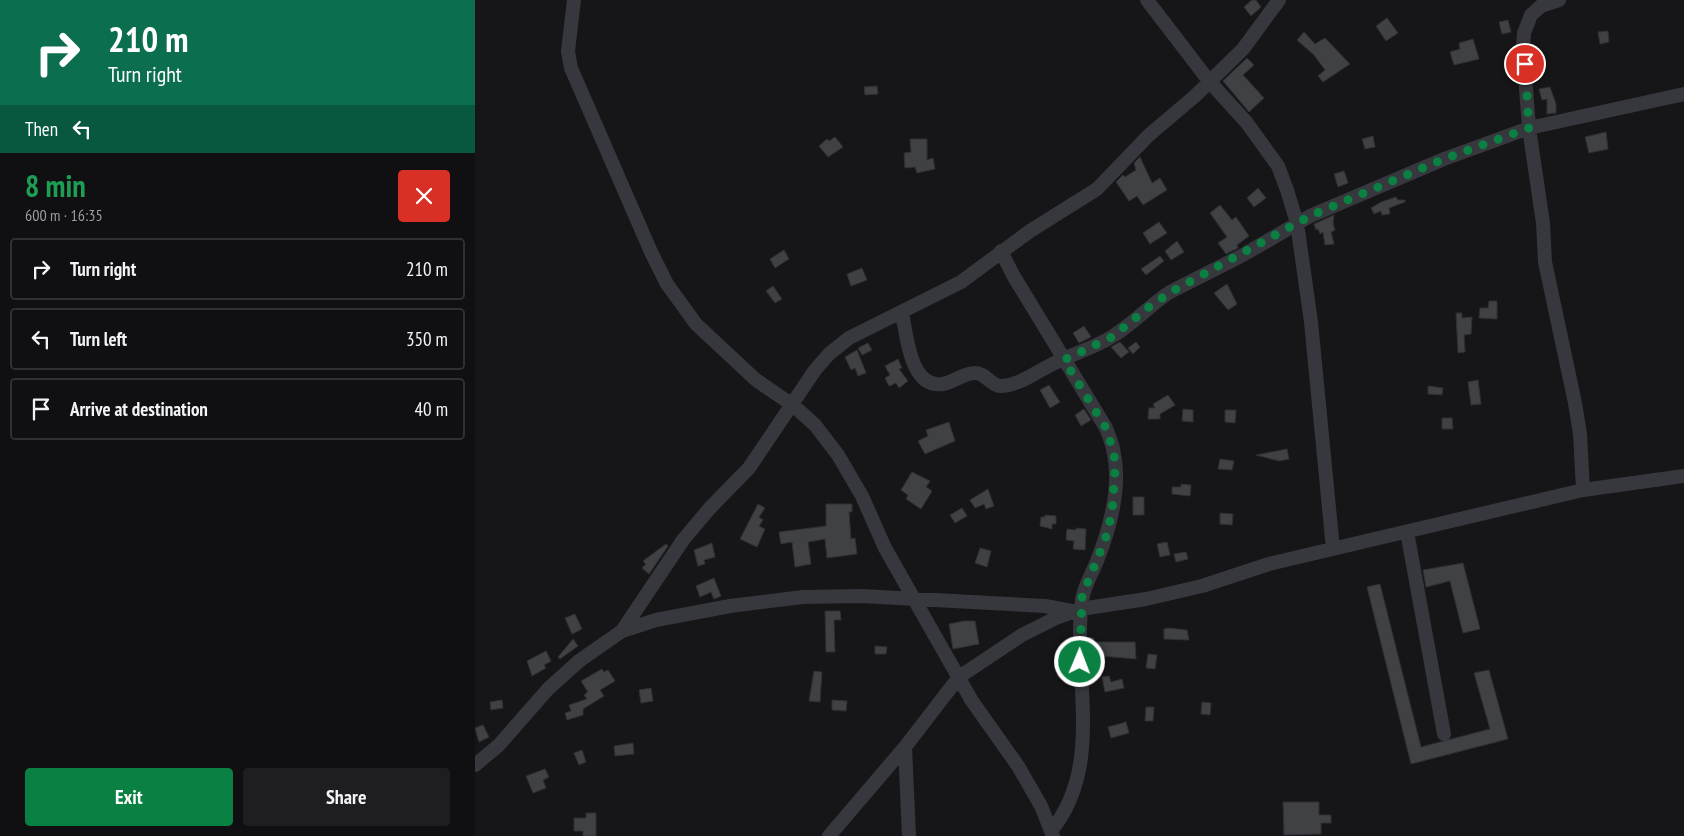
<!DOCTYPE html>
<meta charset="utf-8">
<style>
body{margin:0;font-family:"PT Sans Narrow",sans-serif;background:#1e1e20;color:#f1f3f6;height:100vh;display:flex;flex-direction:column;font-size:19px;white-space:nowrap}
*{box-sizing:border-box;margin:0}
p{font-size:16px;color:#9c9d9f}
.icon{flex:none;width:28px;height:28px;fill:none;stroke:currentColor;stroke-width:2;stroke-linecap:round;stroke-linejoin:round}
.map{position:relative;flex:1;overflow:hidden}
.side{display:flex;flex-direction:column;background:#101012;width:475px}
.side>*{flex:none}
.guide{background:#0b6e4f;color:#fff;overflow:hidden}
.pin{position:absolute;display:grid;place-items:center;width:42px;height:42px;color:#fff;margin:-21px;border:2px solid #fff;border-radius:50%;box-shadow:0 1px 5px #0007}
.me{position:absolute;width:55px;margin:-28px;rotate:1deg;stroke-linejoin:round;filter:drop-shadow(0 0 4px #0008)}
.turn{display:flex;align-items:center;gap:18px;height:105px;padding:0 25px;font-size:22px}
.turn .icon{width:65px;height:65px;stroke-width:2.5}
.turn b{display:block;font-size:35px;line-height:42px}
.then{display:flex;align-items:center;height:48px;padding:0 25px;background:#0003;gap:10px;font-size:19px}
.round{display:grid;place-items:center;flex:none;width:52px;height:52px;border-radius:5px;background:#1e1e20}
.overview{display:flex;align-items:center;justify-content:space-between;height:85px;padding:0 25px}
h1{font-size:30px;font-weight:700;line-height:38px;color:#1e9e55}
.button{display:flex;gap:10px;margin-top:auto;padding:10px 25px}
.button a{flex:1;height:58px;border-radius:5px;background:#0b8043;color:#fff;font-size:20px;font-weight:700;line-height:58px;text-align:center}
.button a+a{background:#1e1e20;color:#f1f3f6}
ul{padding:0;list-style:none}
li{display:flex;align-items:center;gap:15px;height:62px;margin:0 10px 8px;padding:0 15px;border:2px solid #303032;border-radius:5px}
li div{flex:1}
li b{display:block;font-size:19px}
li em{font-style:normal}
main{display:flex;flex:1;min-height:0}
.map>svg:first-child{display:block}
.building{fill:#404145;stroke:#303034}
.lines{fill:none;stroke-linecap:round;stroke-linejoin:round}
.minor{stroke:#37383d;stroke-width:14}
.route{stroke:#0b8043;stroke-width:9;stroke-dasharray:0 16.2}
</style>
<main>
<section class="side">
<div class="guide">
<div class="turn"><svg class="icon" aria-label="right" viewBox="0 0 24 24"><path d="M7 20v-9h11M14 6l5 5-5 5"/></svg><div><b>210 m</b>Turn right</div></div>
<div class="then">Then<svg class="icon" aria-label="left" viewBox="0 0 24 24"><path d="M17 20v-9H6M10 6l-5 5 5 5"/></svg></div>
</div>
<div class="overview"><div><h1>8 min</h1><p>600 m · 16:35</p></div><a class="round" style="background:#d93025;color:#fff"><svg class="icon" aria-label="close" viewBox="0 0 24 24"><path d="M6 6l12 12M18 6L6 18"/></svg></a></div>
<ul>
<li><svg class="icon" aria-label="right" viewBox="0 0 24 24"><path d="M7 20v-9h11M14 6l5 5-5 5"/></svg><div><b>Turn right</b></div><em>210 m</em></li>
<li><svg class="icon" aria-label="left" viewBox="0 0 24 24"><path d="M17 20v-9H6M10 6l-5 5 5 5"/></svg><div><b>Turn left</b></div><em>350 m</em></li>
<li><svg class="icon" aria-label="arrive" viewBox="0 0 24 24"><path d="M6 21V4h12l-3 4 3 4H6"/></svg><div><b>Arrive at destination</b></div><em>40 m</em></li>
</ul>
<div class="button"><a>Exit</a><a>Share</a></div>
</section>
<div class="map">
<svg width="1209" height="836" viewBox="0 0 1209 836">
<rect width="100%" height="100%" fill="#161618"/>
<path class="building" d="M777,0H781L786,7L776,16L769,7Z
M912,18L923,33L911,41L901,26Z
M1033,20L1036,32L1027,34L1024,22Z
M1133,31L1134,42L1125,44L1123,32Z
M829,32L840,44L850,38L875,64L848,82L843,76L850,70L839,55L822,40Z
M998,39L1004,59L979,65L975,52L985,49L984,43Z
M772,58L779,65L768,75L789,98L774,112L748,81Z
M402,86L403,94L390,95L389,87Z
M1075,87L1081,104V113L1072,114V99L1067,100L1064,89Z
M1131,132L1133,149L1114,153L1110,137Z
M898,136L900,147L890,149L887,139Z
M360,137L368,147L353,157L344,146L352,139L354,141Z
M435,139H452V160L458,158L460,169L442,173L440,167L430,168L429,153L436,152Z
M665,157L677,183L685,178L692,190L668,205L662,196L654,201L641,182L648,175L650,177L661,170L659,163Z
M869,171L873,183L863,187L859,174Z
M783,188L791,198L779,207L772,198Z
M921,197L923,200H930V202L914,208L915,214L907,215L906,211L899,214L896,208L906,202Z
M745,205L757,220L761,217L774,236L762,245L763,248L751,254L743,243L752,237L735,213Z
M859,215L858,223L860,230L856,232L859,244L850,245L848,232L845,234L843,229L841,230L839,224Z
M684,222L692,233L675,244L668,233Z
M702,241L709,252L696,260L690,251Z
M309,250L314,259L300,268L295,259Z
M685,256L689,261L671,275L666,269Z
M387,268L392,280L376,286L372,274Z
M752,284L762,304L753,310L739,293Z
M298,286L307,299L300,303L291,291Z
M1014,301H1022V319L1004,318L1005,308H1013Z
M981,313H987V318L997,317L996,334L989,335L990,352L983,353Z
M609,326L616,337L604,343L598,333Z
M645,342L654,352L646,358L636,347Z
M661,342L665,347L658,354L653,348Z
M393,343L397,350L387,355L383,348Z
M382,350L391,373L383,376L380,368L376,370L370,357Z
M423,359L427,368L424,369L433,381L424,388L421,383L414,386L410,378L415,375L410,366Z
M1003,380L1006,404L996,405L993,382Z
M574,385L585,402L575,408L565,390Z
M953,386L968,388L967,395L953,394Z
M693,395L700,405L685,414V419H673L674,408H680L678,404Z
M609,409L616,420L606,426L600,415Z
M708,409L718,410V422L707,421Z
M750,410H761L760,423L750,422Z
M967,418H977L978,429H967Z
M474,422L480,441L450,454L443,441L453,436L451,430Z
M812,449L814,459L804,461L781,455Z
M745,459L759,461L757,470L743,469Z
M437,472L455,481L451,487L457,491L446,509L431,499L433,495L426,490Z
M706,484L716,485L715,496L697,494V487H706Z
M513,489L519,506L511,509L509,504L500,508L495,500Z
M658,497H669V515H658Z
M283,504L290,508L284,517L288,520L284,526L290,529L282,547L265,539Z
M351,504H377V512H374L376,539L380,538L382,554L352,558L350,539L333,542L336,564L320,567L317,542L306,544L304,532L351,526Z
M487,508L492,516L480,523L475,515Z
M745,513L758,514L757,525L745,524Z
M570,515L581,516V524H577V529L565,526L566,517H570Z
M601,528L611,529L610,550L598,549L599,541L591,540L592,529L601,530Z
M692,542L695,555L685,557L682,544Z
M237,543L240,557L229,560L230,564L223,566L219,550Z
M191,544L193,546L174,574L167,568L171,564L168,561Z
M505,548L516,551L512,567L500,563Z
M711,552L713,559L701,562L699,554Z
M988,563L1005,629L988,633L975,581L951,587L948,570Z
M239,578L246,596L239,599L236,592L225,597L221,586Z
M905,584L946,747L1015,729L999,673L1014,670L1033,739L936,764L892,587Z
M350,611H365L366,620H359L360,652H351Z
M100,614L107,629L97,634L90,618Z
M489,621H500L504,644L478,649L474,624Z
M693,628L712,630L714,640L689,639V629Z
M614,637L619,638V642H660L661,659L614,655Z
M98,639L103,646L85,659L83,657Z
M400,646L412,647L411,654H400Z
M71,651L76,661L69,665L71,668L57,676L52,661Z
M673,654L682,655L680,669L671,668Z
M127,669L129,672L133,670L140,681L125,690L129,696L108,709V715L92,720L90,713L96,711L94,705L112,699L109,695L113,692L106,681Z
M339,671L347,672L345,702L334,701Z
M634,676L636,682L647,679L649,688L630,692L627,677Z
M176,688L178,701L166,703L164,690Z
M27,700L28,708L16,710L15,702Z
M357,700L372,701L371,711L357,710Z
M727,702L736,703L735,715L726,714Z
M671,707H679L678,721H670Z
M651,722L654,733L636,738L633,727Z
M8,725L14,737L4,742L0,728Z
M158,743L159,754L140,756L139,746Z
M107,750L111,762L104,765L99,753Z
M70,769L74,777L68,780L71,788L58,793L51,776Z
M808,802H844V815H856V823H846V834L809,835Z
M111,813H121V836H108V831H99V818H111Z"/>
<g class="lines">
<path class="minor" d="M99,0L93,51L96,68L176,252L192,284L221,324L281,380L319,406L340,425L363,455L387,496L410,548L497,701L543,766L566,806L578,836
M672,0L734,81L772,123L803,166L812,190L822,223L836,322L858,549
M1084,0L1066,6L1056,15L1049,33L1048,48L1054,128L1068,223L1070,262L1100,403L1105,434L1108,490
M526,251L538,275L631,428C634,436 638,445 639,454C646,489 635,528 622,561C617,574 609,586 607,600C597,677 630,765 576,831
M427,313C432,336 435,389 468,384C479,382 489,373 500,373C511,373 517,387 527,386C544,385 558,374 572,367C593,355 618,349 638,336C659,323 675,305 695,292L768,255L835,216L969,159L1054,128L1209,94
M932,532L969,734
M147,631L208,540L234,509L274,468L340,370L354,354L374,338L486,282L555,231L622,189L674,135L720,96L768,49L804,0
M430,747L434,836
M0,765L24,745L73,689L104,661L147,631L181,620L255,606L328,597L386,596L570,606L597,611
M354,836L430,747L484,677L547,635L581,618L606,609L671,599L727,586L794,564L1108,490L1209,476"/>
</g>
<g class="lines">
<path class="route" d="M605,662L607,596L630,540L637,513L640,470L639,453L631,428L589,360L637,337L674,307L696,292L835,216L969,159L1054,128L1050,64"/>
</g>
</svg>
<div class="pin" style="left:1050px;top:64px;background:#d93025"><svg class="icon" aria-label="arrive" viewBox="0 0 24 24"><path d="M6 21V4h12l-3 4 3 4H6"/></svg></div>
<svg class="me" style="left:605px;top:662px" viewBox="-20 -20 40 40"><circle r="17" fill="#0b8043" stroke="#fff" stroke-width="3"/><path d="M0-11L8 9 0 5-8 9z" fill="#fff"/></svg>
</div>
</main>
